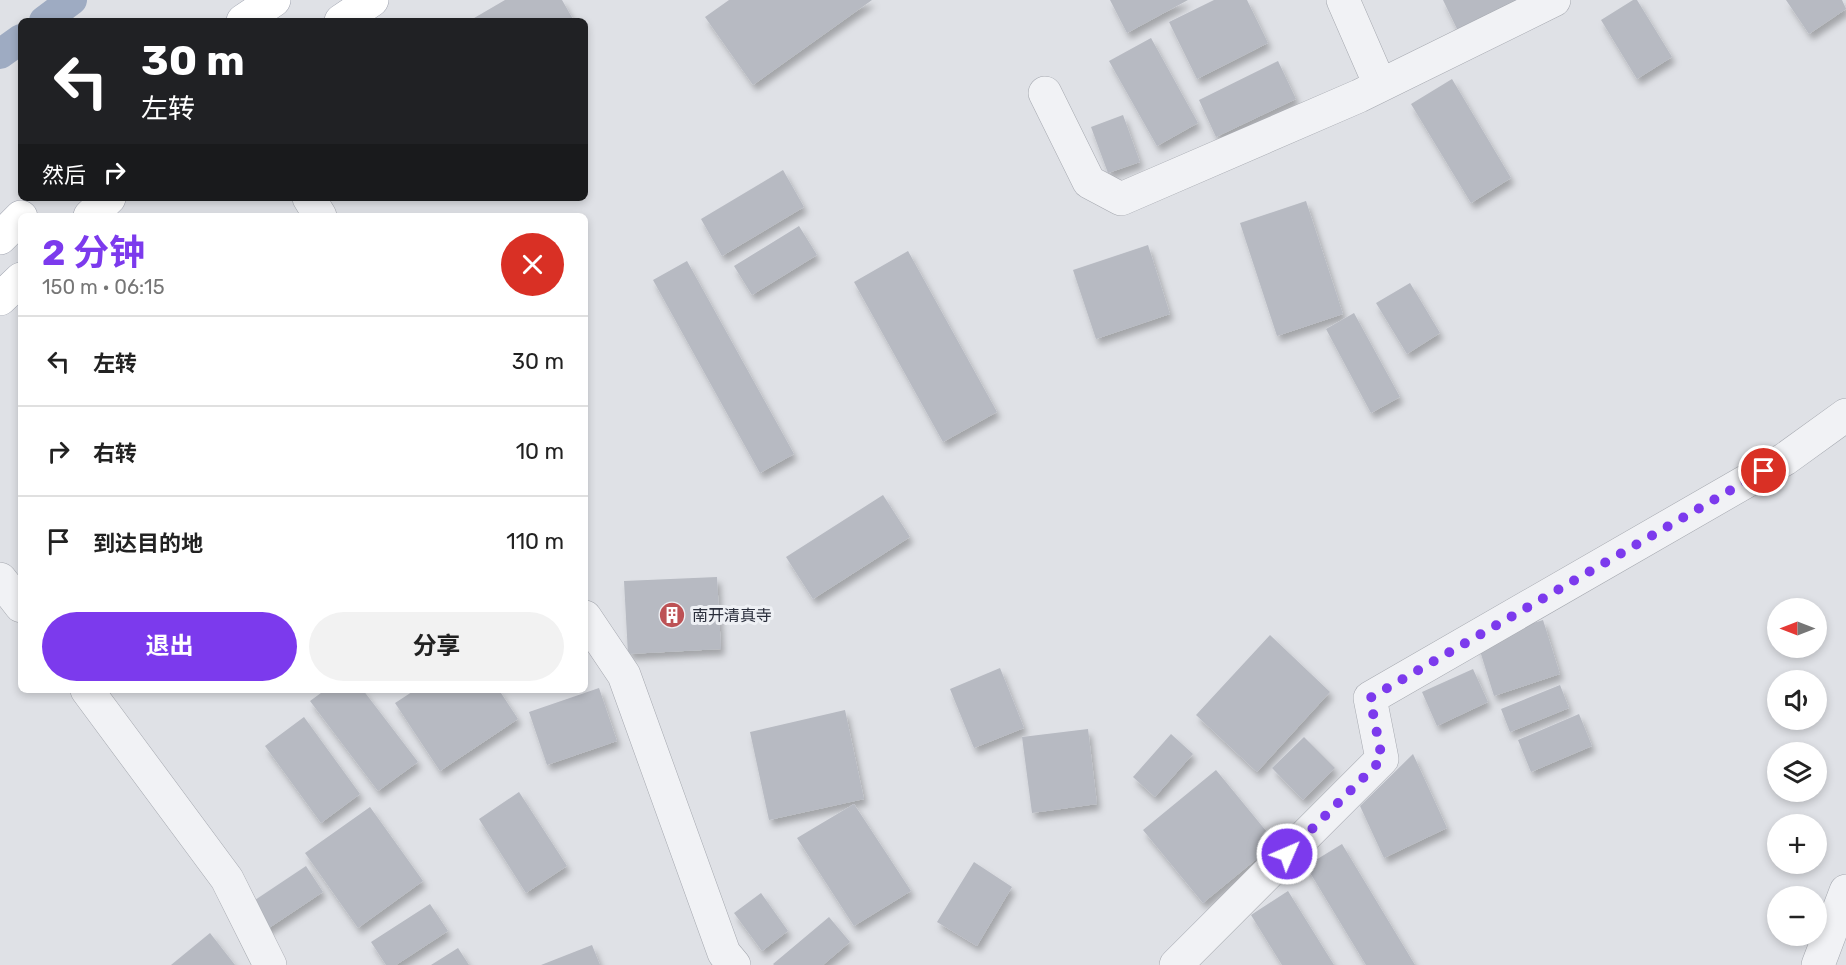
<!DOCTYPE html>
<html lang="zh">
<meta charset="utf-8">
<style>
body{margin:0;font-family:Rubik,"Noto Sans SC",sans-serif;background:#f2f2f2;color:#222;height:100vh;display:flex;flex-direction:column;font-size:22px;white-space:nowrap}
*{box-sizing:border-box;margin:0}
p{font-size:20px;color:#767676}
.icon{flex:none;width:33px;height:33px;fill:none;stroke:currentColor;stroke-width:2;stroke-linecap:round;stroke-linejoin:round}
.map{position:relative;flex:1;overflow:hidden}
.details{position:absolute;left:18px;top:213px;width:570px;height:480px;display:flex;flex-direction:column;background:#fff;border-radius:9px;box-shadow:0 3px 9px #0003}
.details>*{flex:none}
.banner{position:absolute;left:18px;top:18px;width:570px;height:183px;border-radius:9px;box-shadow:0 3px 9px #0003;background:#202124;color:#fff;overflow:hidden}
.needle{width:39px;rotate:270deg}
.buttons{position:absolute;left:1767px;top:598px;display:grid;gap:12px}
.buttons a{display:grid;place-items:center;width:60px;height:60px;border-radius:50%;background:#fff;box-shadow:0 3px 9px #0003;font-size:30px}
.pin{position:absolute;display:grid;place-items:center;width:51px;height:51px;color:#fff;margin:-26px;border:3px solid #fff;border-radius:50%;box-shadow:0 2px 6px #0007}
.me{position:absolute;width:66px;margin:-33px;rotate:45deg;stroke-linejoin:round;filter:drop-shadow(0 0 4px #0008)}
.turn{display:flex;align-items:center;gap:21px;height:126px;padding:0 24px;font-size:27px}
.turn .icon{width:78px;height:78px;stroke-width:2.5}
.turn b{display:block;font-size:42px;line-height:51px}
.then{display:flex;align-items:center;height:57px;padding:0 24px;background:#0003;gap:12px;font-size:22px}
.round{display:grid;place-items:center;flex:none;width:63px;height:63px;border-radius:32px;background:#f2f2f2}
.headline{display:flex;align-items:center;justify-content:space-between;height:102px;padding:0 24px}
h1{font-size:36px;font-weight:700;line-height:45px;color:#7c3aed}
.primary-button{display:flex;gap:12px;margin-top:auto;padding:12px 24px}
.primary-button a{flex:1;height:69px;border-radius:36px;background:#7c3aed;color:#fff;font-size:24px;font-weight:700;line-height:69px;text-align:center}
.primary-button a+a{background:#f2f2f2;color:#222}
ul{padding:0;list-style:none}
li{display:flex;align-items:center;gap:18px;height:90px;padding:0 24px;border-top:2px solid #e0e0e0}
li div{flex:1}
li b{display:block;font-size:22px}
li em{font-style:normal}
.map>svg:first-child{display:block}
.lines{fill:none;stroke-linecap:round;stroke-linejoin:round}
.canal{stroke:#9eabc2;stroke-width:30}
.building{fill:#b7bac2;filter:url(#shadow)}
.minor-casing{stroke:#a5a8af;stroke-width:34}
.major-casing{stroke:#a0a4b0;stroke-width:34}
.minor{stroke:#f1f2f5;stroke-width:33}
.major{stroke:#fff;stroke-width:33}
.route{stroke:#7c3aed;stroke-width:10;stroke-dasharray:0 18}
.labels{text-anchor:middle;stroke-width:6;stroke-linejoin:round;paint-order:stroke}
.poi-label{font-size:16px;fill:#2a2e3b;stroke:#eef0f4;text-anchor:start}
</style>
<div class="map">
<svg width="1846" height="965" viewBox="0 0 1846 965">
<defs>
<filter id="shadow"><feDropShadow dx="3.5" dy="6" stdDeviation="3" flood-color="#0004"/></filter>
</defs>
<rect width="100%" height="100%" fill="#dfe1e6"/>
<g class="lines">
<path class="canal" d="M44,21L72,0
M0,54L21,39"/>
</g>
<path class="building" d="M505,0H562L574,21H469Z
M729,0H872L753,85L705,17Z
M1110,0H1188L1127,33Z
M1214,0H1247L1268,43L1197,79L1169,22Z
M1443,0H1530L1460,35Z
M1633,0H1637L1672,57L1637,79L1601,20Z
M1786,0H1842L1846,9L1809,34Z
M1151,38L1198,123L1157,146L1109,61Z
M1278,61L1296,99L1216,137L1199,100Z
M1452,79L1511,178L1471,203L1411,104Z
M1123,115L1140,162L1108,173L1091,127Z
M783,170L804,207L722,256L701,219Z
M1306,201L1343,314L1277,336L1240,223Z
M799,226L817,255L752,295L734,266Z
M1148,245L1170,314L1096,339L1073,270Z
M908,251L997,412L943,442L854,282Z
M687,261L794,454L760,473L653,280Z
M1410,283L1440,333L1407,354L1376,303Z
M1354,313L1400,397L1371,413L1326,329Z
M883,495L910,537L813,599L786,557Z
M717,577L721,649L628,654L624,581Z
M1543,620L1560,674L1494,696L1477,641Z
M1270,635L1330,692L1257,772L1196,715Z
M1000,668L1024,728L974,748L950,689Z
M1473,669L1488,702L1437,726L1422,692Z
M1560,685L1569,708L1510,732L1501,709Z
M599,688L617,741L547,765L529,712Z
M325,690H363L418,762L378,791L310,701Z
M415,690H499L518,719L440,771L395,703Z
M845,710L864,799L769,820L750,732Z
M1579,714L1592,746L1531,772L1518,740Z
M304,717L360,794L321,823L265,746Z
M1088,729L1097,804L1032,813L1022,737Z
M1171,734L1193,754L1155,797L1133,777Z
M1304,737L1335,768L1303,800L1272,768Z
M1413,754L1447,828L1384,858L1360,806Z
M1216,770L1276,843L1203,903L1143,830Z
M519,792L567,866L526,893L479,819Z
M854,804L911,891L854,926L797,838Z
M370,807L423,881L358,928L305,853Z
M1342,844L1415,965H1366L1306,866Z
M974,862L1012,887L977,946L937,922Z
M306,866L323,892L263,932L246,906Z
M1288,891L1334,965H1282L1251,915Z
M761,893L788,931L762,951L734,913Z
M430,904L448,931L396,965H386L371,942Z
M829,917L850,942L823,965H774L773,964Z
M210,933L235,965H171Z
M592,945L600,965H541Z
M458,948L469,965H431Z"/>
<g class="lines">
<g class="minor-casing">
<path id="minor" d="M1343,0L1380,85
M1045,93L1089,182L1121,199L1359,96L1554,0
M309,198L320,216
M0,579L21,606
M585,617L624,675L724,953L734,965
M87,690L227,879L270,965
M1176,965L1382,759L1370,698L1785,459L1846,415
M1818,965L1846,891"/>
</g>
<g class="major-casing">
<path id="major" d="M243,21L274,0
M341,21L372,0
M90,216L109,198
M0,238L21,217
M0,299L21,279"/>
</g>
<use href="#minor" class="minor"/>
<use href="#major" class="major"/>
</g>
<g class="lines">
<path class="route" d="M1287,854L1382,759L1370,698L1764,471"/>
</g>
<defs>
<g id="building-disc" transform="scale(1.35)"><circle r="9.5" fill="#bd5255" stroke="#eef0f4"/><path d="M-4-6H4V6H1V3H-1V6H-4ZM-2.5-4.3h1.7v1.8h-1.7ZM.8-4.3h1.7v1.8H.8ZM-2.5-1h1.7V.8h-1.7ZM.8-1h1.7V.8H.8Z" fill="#fff"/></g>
</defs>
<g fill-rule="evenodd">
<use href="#building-disc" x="672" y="615"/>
</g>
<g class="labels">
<g class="poi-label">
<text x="692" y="621">南开清真寺</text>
</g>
</g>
</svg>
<div class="buttons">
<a><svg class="needle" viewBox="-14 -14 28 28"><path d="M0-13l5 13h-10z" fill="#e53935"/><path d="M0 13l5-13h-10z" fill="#767676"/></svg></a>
<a><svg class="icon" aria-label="sound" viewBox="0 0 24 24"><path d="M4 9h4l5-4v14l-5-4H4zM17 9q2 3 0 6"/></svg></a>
<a><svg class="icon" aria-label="layers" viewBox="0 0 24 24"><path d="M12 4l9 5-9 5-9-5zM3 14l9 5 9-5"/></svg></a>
<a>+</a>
<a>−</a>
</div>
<div class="pin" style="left:1764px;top:471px;background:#d93025"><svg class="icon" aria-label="arrive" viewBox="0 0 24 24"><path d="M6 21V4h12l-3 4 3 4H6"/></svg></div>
<svg class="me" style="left:1287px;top:854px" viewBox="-20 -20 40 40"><circle r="17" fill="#7c3aed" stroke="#fff" stroke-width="3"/><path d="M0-11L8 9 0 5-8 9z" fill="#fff"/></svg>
<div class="banner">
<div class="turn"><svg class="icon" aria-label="left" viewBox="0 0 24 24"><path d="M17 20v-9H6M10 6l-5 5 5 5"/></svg><div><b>30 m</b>左转</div></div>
<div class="then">然后<svg class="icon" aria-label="right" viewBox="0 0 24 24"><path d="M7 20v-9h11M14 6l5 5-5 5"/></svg></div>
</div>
<section class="details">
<div class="headline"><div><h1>2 分钟</h1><p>150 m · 06:15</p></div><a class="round" style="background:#d93025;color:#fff"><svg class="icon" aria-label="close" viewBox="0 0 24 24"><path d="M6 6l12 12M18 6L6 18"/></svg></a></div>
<ul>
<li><svg class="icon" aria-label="left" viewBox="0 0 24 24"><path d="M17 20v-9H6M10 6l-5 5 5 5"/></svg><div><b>左转</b></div><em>30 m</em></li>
<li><svg class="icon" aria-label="right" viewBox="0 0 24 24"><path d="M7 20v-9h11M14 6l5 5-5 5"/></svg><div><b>右转</b></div><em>10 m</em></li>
<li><svg class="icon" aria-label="arrive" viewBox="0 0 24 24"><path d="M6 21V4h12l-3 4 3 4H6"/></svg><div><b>到达目的地</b></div><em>110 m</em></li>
</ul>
<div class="primary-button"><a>退出</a><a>分享</a></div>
</section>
</div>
